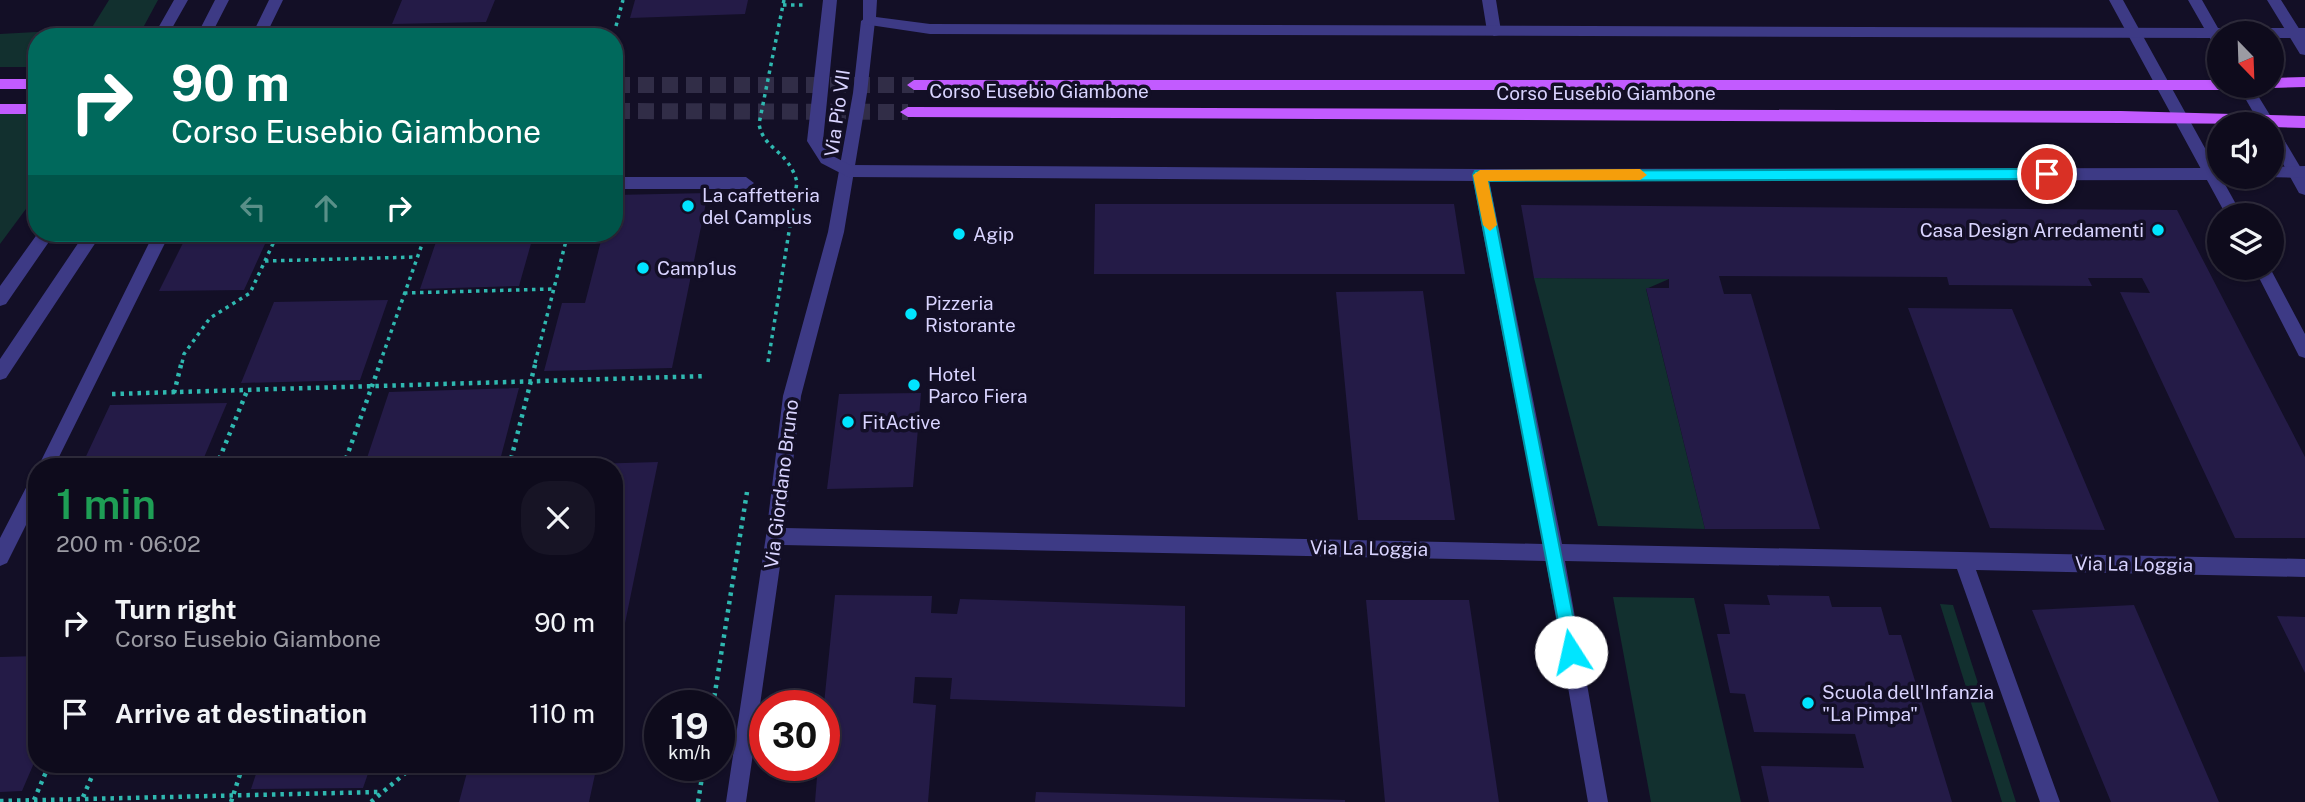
<!DOCTYPE html>
<meta charset="utf-8">
<style>
body{margin:0;font-family:"Public Sans",sans-serif;background:#171425;color:#f1f3f6;height:100vh;display:flex;flex-direction:column;font-size:26px;white-space:nowrap}
*{box-sizing:border-box;margin:0}
p{font-size:23px;color:#9b9ba3}
.icon{flex:none;width:38px;height:38px;fill:none;stroke:currentColor;stroke-width:2;stroke-linecap:round;stroke-linejoin:round}
.map{position:relative;flex:1;overflow:hidden}
.drawer{position:absolute;left:28px;top:458px;width:595px;height:315px;display:flex;flex-direction:column;background:#0e0b1c;border-radius:28px;box-shadow:0 2px 5px #0004,0 0 0 2px #2e2b3b}
.drawer>*{flex:none}
.guide{position:absolute;left:28px;top:28px;width:595px;height:214px;border-radius:28px;box-shadow:0 2px 5px #0004,0 0 0 2px #2e2b3b;background:#00695c;color:#fff;overflow:hidden}
.needle{width:46px;rotate:157deg}
.controls{position:absolute;left:2207px;top:21px;display:grid;gap:14px}
.controls a{display:grid;place-items:center;width:77px;height:77px;border-radius:50%;background:#0e0b1c;box-shadow:0 2px 5px #0004,0 0 0 2px #2e2b3b;font-size:35px}
.speed{position:absolute;left:644px;top:690px;display:flex;gap:14px;font-size:35px;font-weight:700;text-align:center}
.speed>*{display:grid;place-content:center;width:91px;height:91px;border-radius:50%;background:#0e0b1c;box-shadow:0 2px 5px #0004,0 0 0 2px #2e2b3b;line-height:1}
.speed small{font-size:18px;font-weight:400}
.speed .limit{border:10px solid #d22;background:#fff;color:#111}
.pin{position:absolute;display:grid;place-items:center;width:60px;height:60px;color:#fff;margin:-30px;border:4px solid #fff;border-radius:50%;box-shadow:0 2px 7px #0007}
.me{position:absolute;width:77px;margin:-38px;rotate:350deg;stroke-linejoin:round;filter:drop-shadow(0 0 5px #0008)}
.turn{display:flex;align-items:center;gap:24px;height:147px;padding:0 28px;font-size:32px}
.turn .icon{width:91px;height:91px;stroke-width:2.5}
.turn b{display:block;font-size:49px;line-height:60px}
.lanes{display:flex;align-items:center;height:66px;padding:0 28px;background:#0003;justify-content:center;gap:35px;direction:ltr}
.lanes .off{opacity:.35}
.round{display:grid;place-items:center;flex:none;width:74px;height:74px;border-radius:28px;background:#171425}
.summary{display:flex;align-items:center;justify-content:space-between;height:119px;padding:0 28px}
h1{font-size:42px;font-weight:600;line-height:52px;color:#1e9e55}
ul{padding:0;list-style:none}
li{display:flex;align-items:center;gap:21px;height:91px;padding:0 28px}
li div{flex:1}
li b{display:block;font-size:26px}
li em{font-style:normal}
.map>svg:first-child{display:block}
.green{fill:#12302f}
.building{fill:#241b47}
.lines{fill:none;stroke-linecap:round;stroke-linejoin:round}
.primary-tunnel{stroke:#312d47;stroke-width:16;stroke-dasharray:16 8;stroke-linecap:butt}
.path-far1{stroke:#2fb8b0;stroke-width:3.5;stroke-dasharray:3.5 4.5;stroke-linecap:butt}
.path{stroke:#2fb8b0;stroke-width:4.5;stroke-dasharray:3.5 5;stroke-linecap:butt}
.service{fill:#3d3a85;fill-rule:evenodd}
.minor{fill:#3d3a85;fill-rule:evenodd}
.tertiary{fill:#3d3a85;fill-rule:evenodd}
.primary{fill:#c25bff;fill-rule:evenodd}
.route{fill:#00e5ff;stroke:#0095a6;stroke-width:2}
.slow{fill:#f59e0b}
.poi-dot{fill:#00e5ff;stroke:#130f26;stroke-width:2.5}
.labels{text-anchor:middle;stroke-width:7;stroke-linejoin:round;paint-order:stroke}
.street-label{font-size:19px;fill:#d9d4ff;stroke:#130f26}
.poi-label{font-size:19px;fill:#d9d4ff;stroke:#130f26;text-anchor:start}
</style>
<div class="map">
<svg width="2305" height="802" viewBox="0 0 2305 802">
<rect width="100%" height="100%" fill="#130f26"/>
<path class="green" d="M109,0H158L138,37H37V67H0V34L91,29Z
M0,113H37V194L0,244Z
M1534,278L1669,279L1646,289L1705,529L1598,526Z
M1613,597L1694,598L1741,802H1651Z
M1940,604L1953,605L2016,802H2002Z"/>
<path class="building" d="M402,0H495L486,22L392,24Z
M635,0H748L745,14L630,18Z
M708,193L672,368L544,371L562,303H585L603,233H614V195Z
M1095,204H1454L1465,274H1094Z
M1521,205L2177,210L2305,457V538H2235L2120,292L2150,293L2142,278H2088L2092,286L1949,285L1947,277L1719,276L1724,294H1751L1820,529H1705L1646,288H1669V279L1534,278Z
M188,233H270L244,290L159,291Z
M439,233H534L519,286L420,289Z
M1423,291L1455,520H1358L1336,292Z
M388,300L360,380L241,383L274,302Z
M1908,308L2012,309L2105,530L1990,528Z
M519,388L499,464L364,467L389,392Z
M921,393L913,487L827,489L839,394Z
M227,403L200,467H81L110,405Z
M658,462L615,672H614V467H557V465Z
M835,595L932,596L931,613L957,614L960,599L1185,606V707L950,699L952,678L915,677L913,703L936,705L928,802H815L818,765H824V704Z
M1767,595L1829,596L1832,607H1881L1889,635H1901L1952,802H1769L1761,766L1864,768L1855,734L1754,732L1745,694L1730,693L1717,634H1730L1724,604L1770,605Z
M1366,600H1469L1499,802H1385Z
M2134,605L2219,802H2111L2032,610Z
M2277,616L2305,617V673Z
M37,656V756L22,791L0,792V657Z
M259,765H371L363,788L251,789Z
M469,765H597L589,802H459Z
M1036,792L1345,800V802H1035Z"/>
<g class="lines">
<path class="primary-tunnel" d="M614,85H914
M614,111L908,112"/>
<path class="path-far1" d="M783,5H803
M616,26L623,0
M265,261L417,257
M404,293L553,289
M768,362L797,182C788,149 764,151 759,124L784,0
M182,363L184,354L210,318L250,293L278,233
M380,363L426,233
M535,363L568,233"/>
<path class="path" d="M174,393L182,361
M112,394L706,376
M216,467L247,391
M343,467L381,361
M509,467L536,361
M713,705L747,492
M83,797L97,765
M34,800L49,765
M0,801L379,792
M231,802L243,765
M371,802L415,765
M698,802L704,765"/>
<path class="service" d="M269,0H283L265,37H251Z
M614,177H746L754,183L746,189H614Z
M154,233H170L54,467L37,469Z
M37,476V503L7,563L0,566V538L31,478Z"/>
<path class="minor" d="M1482,0H1496L1501,31L1499,35L1494,36L1487,31Z
M2109,0H2123L2242,215H2226Z
M2267,0H2281L2305,38V55L2300,54Z
M868,16L875,21L867,93L844,232L801,396L785,528L1543,544L1472,175L1480,169L1488,175L1562,544L2305,559V577L1976,570L2060,802H2040L1957,569L1565,561L1608,802H1588L1546,561L783,545L746,802H726L766,536L783,396L828,232L853,93L861,21Z
M2272,126L2277,128L2305,175V195L2299,193L2272,144Z
M2254,268H2270L2305,334V358L2299,356Z"/>
<path class="tertiary" d="M174,0H188L167,37H153Z
M215,0H229L210,37H196Z
M823,0H837L823,141L831,155L850,165L1480,169L2219,168V177H2225L2219,180L1480,181L848,177L821,163L807,141Z
M863,0H877L876,17L930,24L2204,28L2188,0H2202L2218,28H2305V38H2272V33H2219V46L2214,45L2210,38L930,34L863,24Z
M2238,86H2252L2273,120L2270,124H2260Z
M2305,166V178L2266,177H2272V167Z
M38,233H55L6,304L0,306V286Z
M85,233H102L6,378L0,380V359Z"/>
<path class="primary" d="M2305,77V87L2272,88L2266,86H2272V78Z
M0,79H37V89H0Z
M914,80H2219V86H2226L2219,90H914L907,85Z
M0,104H37V114H0Z
M908,107L2121,111L2305,116V128L2272,127V124L2121,123L908,117L900,112Z"/>
</g>
<path class="route" d="M2047,169L2054,174L2047,179L1488,181L1580,652L1578,658L1571,661L1565,658L1473,175L1475,171Z"/>
<path class="slow" d="M1640,169L1647,175L1640,180L1488,181L1497,225L1490,231L1483,225L1473,175L1480,170Z"/>
<g class="poi-dot">
<circle cx="688" cy="206" r="7"/>
<circle cx="2158" cy="230" r="7"/>
<circle cx="959" cy="234" r="7"/>
<circle cx="643" cy="268" r="7"/>
<circle cx="911" cy="314" r="7"/>
<circle cx="914" cy="385" r="7"/>
<circle cx="848" cy="422" r="7"/>
<circle cx="1808" cy="703" r="7"/>
</g>
<g class="labels">
<g class="street-label">
<text x="1039" y="98">Corso Eusebio Giambone</text>
<text x="1606" y="100">Corso Eusebio Giambone</text>
<text transform="translate(837 113) rotate(-82)" y="7">Via Pio VII</text>
<text transform="translate(781 484) rotate(-83)" y="7">Via Giordano Bruno</text>
<text transform="translate(1369 548) rotate(1)" y="7">Via La Loggia</text>
<text transform="translate(2134 564) rotate(1)" y="7">Via La Loggia</text>
</g>
<g class="poi-label">
<text x="702" y="202">La caffetteria<tspan x="702" dy="22">del Camplus</tspan></text>
<text x="2144" y="237" text-anchor="end">Casa Design Arredamenti</text>
<text x="973" y="241">Agip</text>
<text x="657" y="275">Camp1us</text>
<text x="925" y="310">Pizzeria<tspan x="925" dy="22">Ristorante</tspan></text>
<text x="928" y="381">Hotel<tspan x="928" dy="22">Parco Fiera</tspan></text>
<text x="862" y="429">FitActive</text>
<text x="1822" y="699">Scuola dell'Infanzia<tspan x="1822" dy="22">"La Pimpa"</tspan></text>
</g>
</g>
</svg>
<div class="controls">
<a><svg class="needle" viewBox="-14 -14 28 28"><path d="M0-13l5 13h-10z" fill="#e53935"/><path d="M0 13l5-13h-10z" fill="#9b9ba3"/></svg></a>
<a><svg class="icon" aria-label="sound" viewBox="0 0 24 24"><path d="M4 9h4l5-4v14l-5-4H4zM17 9q2 3 0 6"/></svg></a>
<a><svg class="icon" aria-label="layers" viewBox="0 0 24 24"><path d="M12 4l9 5-9 5-9-5zM3 14l9 5 9-5"/></svg></a>
</div>
<div class="speed"><div>19<small>km/h</small></div><div class="limit">30</div></div>
<div class="pin" style="left:2047px;top:174px;background:#d93025"><svg class="icon" aria-label="arrive" viewBox="0 0 24 24"><path d="M6 21V4h12l-3 4 3 4H6"/></svg></div>
<svg class="me" style="left:1571px;top:652px" viewBox="-20 -20 40 40"><circle r="19" fill="#fff"/><path d="M0-13L10 11 0 6-10 11z" fill="#00e5ff"/></svg>
<div class="guide">
<div class="turn"><svg class="icon" aria-label="right" viewBox="0 0 24 24"><path d="M7 20v-9h11M14 6l5 5-5 5"/></svg><div><b>90 m</b>Corso Eusebio Giambone</div></div>
<div class="lanes"><svg class="icon off" aria-label="left" viewBox="0 0 24 24"><path d="M17 20v-9H6M10 6l-5 5 5 5"/></svg><svg class="icon off" aria-label="ahead" viewBox="0 0 24 24"><path d="M12 20V5M6 11l6-6 6 6"/></svg><svg class="icon" aria-label="right" viewBox="0 0 24 24"><path d="M7 20v-9h11M14 6l5 5-5 5"/></svg></div>
</div>
<section class="drawer">
<div class="summary"><div><h1>1 min</h1><p>200 m · 06:02</p></div><a class="round"><svg class="icon" aria-label="close" viewBox="0 0 24 24"><path d="M6 6l12 12M18 6L6 18"/></svg></a></div>
<ul>
<li><svg class="icon" aria-label="right" viewBox="0 0 24 24"><path d="M7 20v-9h11M14 6l5 5-5 5"/></svg><div><b>Turn right</b><p>Corso Eusebio Giambone</p></div><em>90 m</em></li>
<li><svg class="icon" aria-label="arrive" viewBox="0 0 24 24"><path d="M6 21V4h12l-3 4 3 4H6"/></svg><div><b>Arrive at destination</b></div><em>110 m</em></li>
</ul>
</section>
</div>
